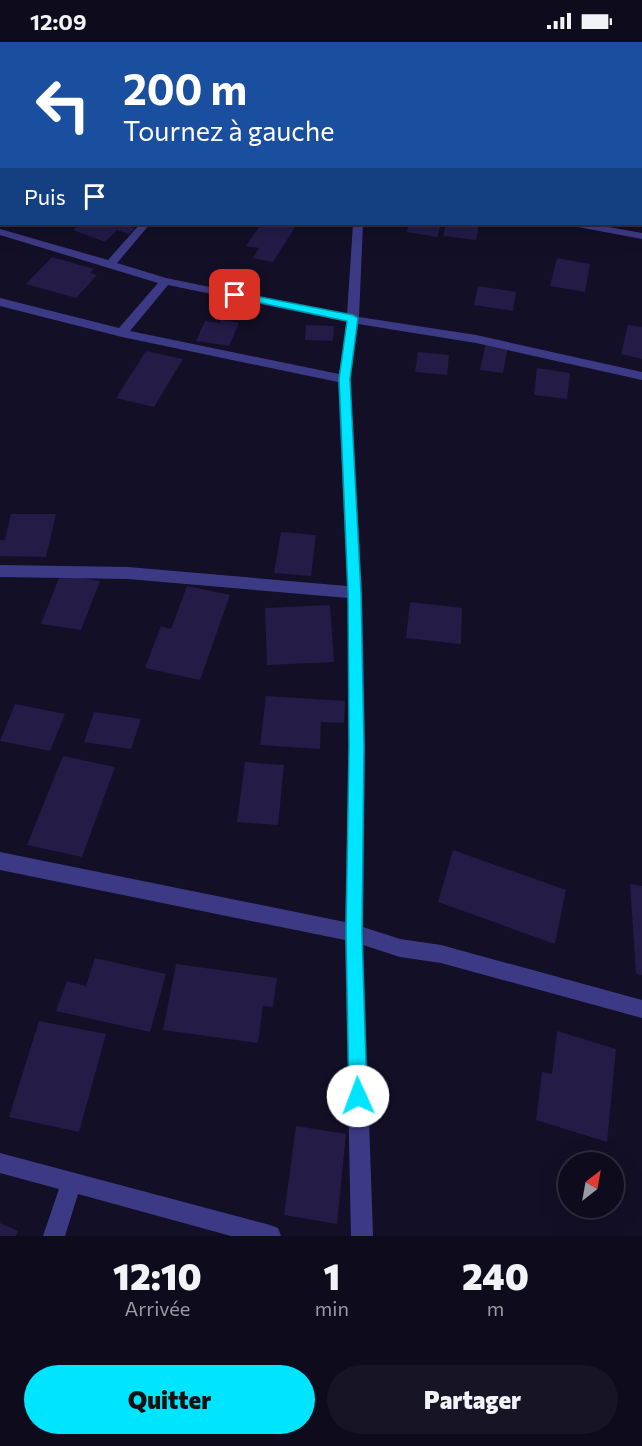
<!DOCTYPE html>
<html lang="fr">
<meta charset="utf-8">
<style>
body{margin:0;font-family:Commissioner,sans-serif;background:#171425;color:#f1f3f6;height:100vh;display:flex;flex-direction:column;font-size:22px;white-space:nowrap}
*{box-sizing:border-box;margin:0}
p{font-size:20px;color:#9b9ba3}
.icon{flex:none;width:33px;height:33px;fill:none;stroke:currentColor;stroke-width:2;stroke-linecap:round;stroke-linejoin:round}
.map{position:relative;height:1194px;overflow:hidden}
.side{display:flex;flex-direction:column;background:#0e0b1c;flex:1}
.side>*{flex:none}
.guide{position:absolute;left:0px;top:0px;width:642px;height:183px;box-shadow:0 6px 24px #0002,0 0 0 2px #2e2b3b;background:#1a4fa0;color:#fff;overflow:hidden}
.needle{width:39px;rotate:31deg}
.fabs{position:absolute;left:558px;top:1110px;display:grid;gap:12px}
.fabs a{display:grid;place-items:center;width:66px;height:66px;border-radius:50%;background:#0e0b1c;box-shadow:0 6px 24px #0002,0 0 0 2px #2e2b3b;font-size:30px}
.pin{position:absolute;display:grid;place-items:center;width:51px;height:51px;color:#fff;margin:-26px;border-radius:12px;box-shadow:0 3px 9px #0006}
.me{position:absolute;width:66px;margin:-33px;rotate:358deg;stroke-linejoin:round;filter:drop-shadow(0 0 4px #0008)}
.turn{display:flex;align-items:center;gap:21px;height:126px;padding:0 24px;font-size:27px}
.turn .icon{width:78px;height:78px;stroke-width:2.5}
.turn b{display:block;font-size:42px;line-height:51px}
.then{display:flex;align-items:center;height:57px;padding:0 24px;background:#0003;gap:12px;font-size:22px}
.eta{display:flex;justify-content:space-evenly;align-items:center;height:102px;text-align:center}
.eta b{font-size:36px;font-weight:800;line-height:42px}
.action{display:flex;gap:12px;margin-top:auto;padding:12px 24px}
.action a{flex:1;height:69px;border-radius:36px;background:#00e5ff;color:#111;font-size:24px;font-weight:800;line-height:69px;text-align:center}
.action a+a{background:#171425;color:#f1f3f6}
.status{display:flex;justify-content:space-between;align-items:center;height:42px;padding:0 30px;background:#0e0b1c;direction:ltr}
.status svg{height:16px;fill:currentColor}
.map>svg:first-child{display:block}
.building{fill:#241b47}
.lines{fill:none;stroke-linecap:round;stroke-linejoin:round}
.minor{fill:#3d3a85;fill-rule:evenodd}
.route{fill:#00e5ff;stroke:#0095a6;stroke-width:1.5}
</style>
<div class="status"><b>12:09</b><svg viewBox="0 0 49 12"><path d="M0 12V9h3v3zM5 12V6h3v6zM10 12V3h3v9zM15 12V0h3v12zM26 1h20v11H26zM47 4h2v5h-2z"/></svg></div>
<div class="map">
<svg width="642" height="1194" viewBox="0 0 642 1194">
<rect width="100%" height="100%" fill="#130f26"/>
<path class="building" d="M81,182H122L135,186L129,192L117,188L105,200L73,188Z
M261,182H297L273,220L253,216L259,206L246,204Z
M409,182H441L437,195L407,190Z
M446,182L479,183L476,198L443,194Z
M52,215L94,227L90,231L97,233L76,256L26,242Z
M557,216L590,222L585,250L550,244Z
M478,244L516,250L513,269L474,263Z
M221,278L239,281L229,304L196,299L205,279L220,281Z
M306,283L334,284L333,299L305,298Z
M628,283L642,285V317L621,312Z
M486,301L508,305L503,331L480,328Z
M146,309L183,317L154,365L116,356Z
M418,310L449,313L447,333L415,330Z
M537,326L570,331L567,357L534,353Z
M11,472H56L46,515L0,514V498H5Z
M281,490L316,493L311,534L274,531Z
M60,533L100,539L81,588L41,582Z
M187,544L230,553L200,638L145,626L161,584L171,587Z
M410,560L462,566L461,602L406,596Z
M330,563L334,620L267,623L265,566Z
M266,654L345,659L344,681L321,680L320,707L260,703Z
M15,662L65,672L50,709L0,699Z
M94,670L141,677L131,707L84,700Z
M63,714L115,725L82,815L27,803Z
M245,720L284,723L278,783L237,780Z
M453,808L566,848L555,902L438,860Z
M630,842L642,844V933L636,932Z
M95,916L166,932L150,990L56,969L67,939L86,944Z
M176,922L277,936L273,965L263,964L258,1001L163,988Z
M39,979L106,992L79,1090L9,1075Z
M557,989L616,1007L607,1100L536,1078L542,1030L552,1032Z
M296,1084L346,1092L337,1182L284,1173Z
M0,1181L18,1189L16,1194H0Z"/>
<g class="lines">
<path class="minor" d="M77,0H86L76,2Z
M168,0H181L183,2H169Z
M358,0H366V2H358Z
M584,0H592L583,2Z
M0,71H2V77H0Z
M640,116H642V122H640Z
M0,163H2L0,170Z
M140,182H150L117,221L166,236L347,273L353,182H363L359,275L476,293L642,330V338L476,301L358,282L350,337L362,551L365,705L363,885L400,897L441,903L642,958V976L441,921L400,915L363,903L373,1194H351L345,898L0,828V810L345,880L349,705L348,556L128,537L0,535V523L128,525L347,544L338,340L122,295L0,264V256L119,286L158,241L0,193V187L108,218ZM168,243L347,280L339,332L130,289Z
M573,182H592L642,191V197L578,185Z
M0,1111L270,1183L278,1186L281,1194H231L78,1152L65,1194H43L59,1147L0,1131Z"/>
</g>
<path class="route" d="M235,250L353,273L358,276L350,337L361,551L364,705L362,891L367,1054L365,1061L358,1063L352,1061L349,1054L346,891L349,705L348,551L339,337L347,279L232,255L230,253Z"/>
</svg>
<div class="fabs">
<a><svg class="needle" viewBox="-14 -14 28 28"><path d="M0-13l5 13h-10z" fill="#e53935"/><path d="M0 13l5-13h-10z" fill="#9b9ba3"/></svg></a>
</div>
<div class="pin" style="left:235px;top:253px;background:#d93025"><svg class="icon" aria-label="arrive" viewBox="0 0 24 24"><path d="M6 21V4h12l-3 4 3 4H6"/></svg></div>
<svg class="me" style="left:358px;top:1054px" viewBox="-20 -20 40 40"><circle r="19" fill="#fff"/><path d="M0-13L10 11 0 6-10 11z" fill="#00e5ff"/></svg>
<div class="guide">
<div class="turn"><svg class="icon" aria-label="left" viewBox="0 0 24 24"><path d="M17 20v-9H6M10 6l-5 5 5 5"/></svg><div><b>200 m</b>Tournez à gauche</div></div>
<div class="then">Puis<svg class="icon" aria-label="arrive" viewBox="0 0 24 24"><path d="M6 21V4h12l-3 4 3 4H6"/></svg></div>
</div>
</div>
<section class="side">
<div class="eta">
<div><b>12:10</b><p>Arrivée</p></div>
<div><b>1</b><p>min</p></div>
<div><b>240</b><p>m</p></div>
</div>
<div class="action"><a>Quitter</a><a>Partager</a></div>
</section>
